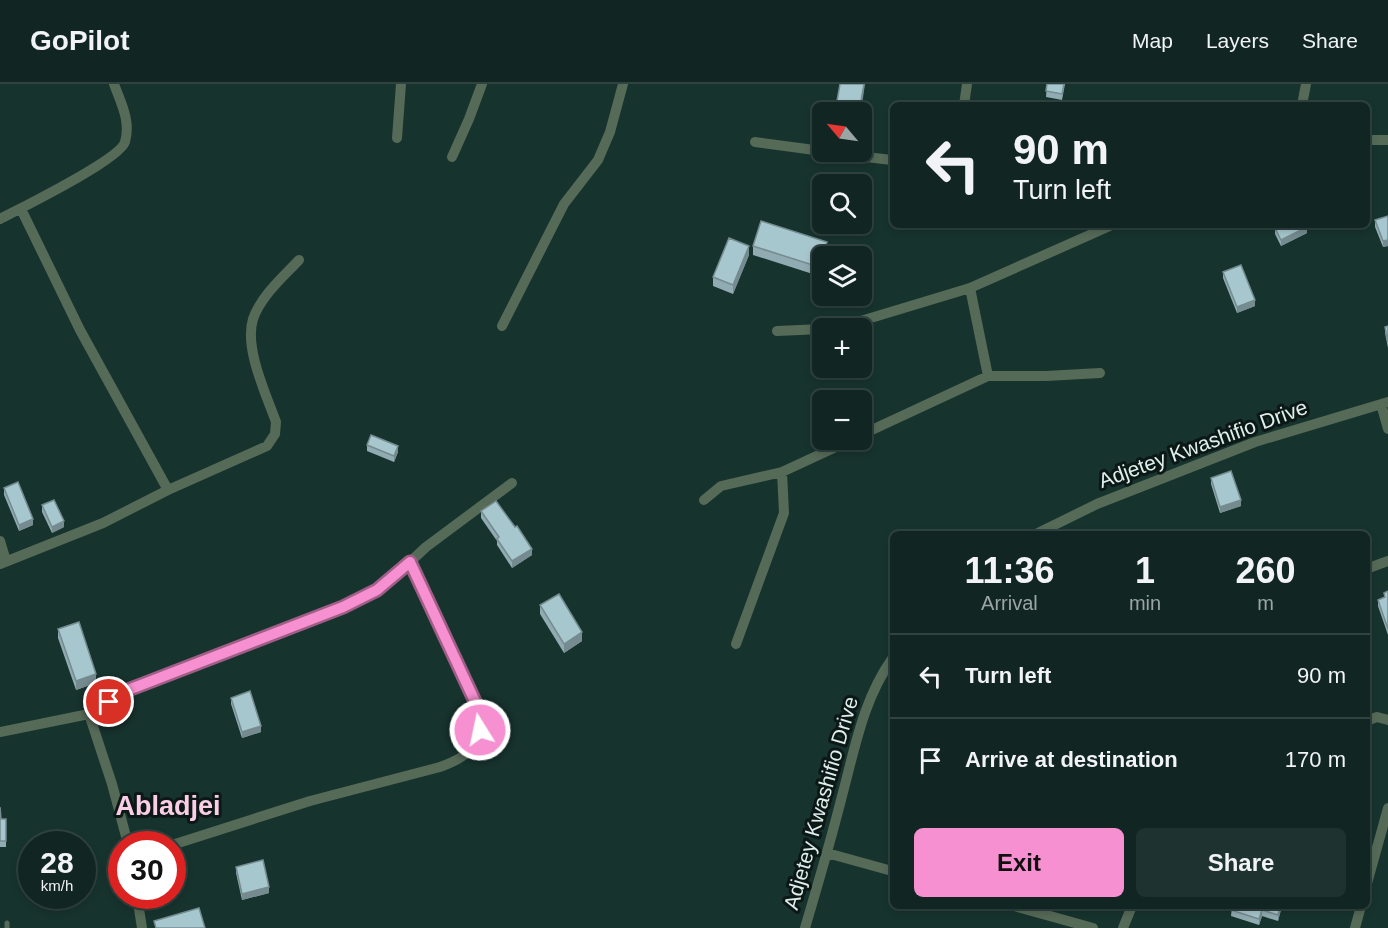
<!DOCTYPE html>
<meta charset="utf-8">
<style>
body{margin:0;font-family:Helvetica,sans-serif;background:#1e322f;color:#f1f3f6;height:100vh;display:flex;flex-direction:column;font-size:22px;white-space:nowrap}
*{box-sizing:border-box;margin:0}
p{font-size:20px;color:#9ca5a5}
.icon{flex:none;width:33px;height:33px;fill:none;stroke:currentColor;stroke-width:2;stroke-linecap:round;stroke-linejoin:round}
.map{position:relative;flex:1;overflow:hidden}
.details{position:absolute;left:890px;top:447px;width:480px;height:378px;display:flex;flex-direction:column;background:#112622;border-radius:9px;box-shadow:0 3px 9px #0003,0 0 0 2px #304340}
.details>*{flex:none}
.hud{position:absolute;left:890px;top:18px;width:480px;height:126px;border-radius:9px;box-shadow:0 3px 9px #0003,0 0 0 2px #304340;background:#112622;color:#f1f3f6;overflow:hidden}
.needle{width:39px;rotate:299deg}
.buttons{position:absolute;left:812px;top:18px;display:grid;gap:12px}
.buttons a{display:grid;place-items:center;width:60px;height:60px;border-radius:9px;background:#112622;box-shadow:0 3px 9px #0003,0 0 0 2px #304340;font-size:30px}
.speed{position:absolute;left:18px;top:747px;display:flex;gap:12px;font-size:30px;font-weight:700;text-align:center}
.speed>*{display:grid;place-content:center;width:78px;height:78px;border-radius:50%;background:#112622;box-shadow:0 3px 9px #0003,0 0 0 2px #304340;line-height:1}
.speed small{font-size:15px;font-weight:400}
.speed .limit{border:9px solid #d22;background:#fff;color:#111}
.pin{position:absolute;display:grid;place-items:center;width:51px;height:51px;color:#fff;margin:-26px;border:3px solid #fff;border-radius:50%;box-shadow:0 2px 6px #0007}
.me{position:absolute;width:66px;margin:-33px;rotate:350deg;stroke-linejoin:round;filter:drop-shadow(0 0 4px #0008)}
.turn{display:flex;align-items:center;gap:21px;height:126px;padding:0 24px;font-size:27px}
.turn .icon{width:78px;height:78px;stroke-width:2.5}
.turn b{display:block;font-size:42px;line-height:51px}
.eta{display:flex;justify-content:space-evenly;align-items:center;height:102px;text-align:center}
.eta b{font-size:36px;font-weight:600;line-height:42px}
.cta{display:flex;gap:12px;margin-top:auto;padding:12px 24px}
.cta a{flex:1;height:69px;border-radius:9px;background:#f690d0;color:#111;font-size:24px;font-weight:600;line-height:69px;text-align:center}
.cta a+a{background:#1e322f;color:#f1f3f6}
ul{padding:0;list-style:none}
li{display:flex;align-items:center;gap:18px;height:84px;padding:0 24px;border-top:2px solid #304340}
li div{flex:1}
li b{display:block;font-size:22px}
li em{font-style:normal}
header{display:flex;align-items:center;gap:36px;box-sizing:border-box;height:84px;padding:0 30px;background:#112622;border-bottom:2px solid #304340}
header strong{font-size:28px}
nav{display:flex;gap:33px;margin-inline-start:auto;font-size:21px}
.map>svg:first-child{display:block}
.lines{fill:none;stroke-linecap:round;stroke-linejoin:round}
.lane{stroke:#566a58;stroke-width:5}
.street{stroke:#566a58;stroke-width:10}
.wall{fill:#90abb1}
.shaded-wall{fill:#758b90}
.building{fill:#a7c7ce;stroke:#758b90;stroke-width:1.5}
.route-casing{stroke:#a05e87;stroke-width:15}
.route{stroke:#f690d0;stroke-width:10}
.labels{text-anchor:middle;stroke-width:6;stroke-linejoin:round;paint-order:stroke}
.street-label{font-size:21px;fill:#dfefeb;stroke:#0c1816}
.district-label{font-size:27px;font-weight:bold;fill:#fbcee8;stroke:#0c1816}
</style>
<header>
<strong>GoPilot</strong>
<nav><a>Map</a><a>Layers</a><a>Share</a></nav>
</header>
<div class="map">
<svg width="1388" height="844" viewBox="0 0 1388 844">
<rect width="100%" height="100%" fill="#17332e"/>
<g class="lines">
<path class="lane" d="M7,844V839"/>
<path class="street" d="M964,21L967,0
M1302,21L1306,0
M397,54L401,0
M1366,56H1388
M755,58L822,67
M823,68L892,76
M452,73L469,35L482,0
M21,125L80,246L168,406
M0,135C21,124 119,76 125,58C131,37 121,19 114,0
M502,242L564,120L598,76L610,48L623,0
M824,244L841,243L970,204L1112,141
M777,247L822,245
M988,292H1046L1100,289
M1381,320L1388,345
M861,351L988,292L970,204
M704,416L721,402L782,388L851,356
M1036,450L1097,420L1255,358L1388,318
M0,457L6,477
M0,480L103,439L168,406L267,362L275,350L276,338C266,310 244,264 253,235C261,212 283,193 299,176
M1366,485L1388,477
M736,560L784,429L782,388
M89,630L112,700L128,760
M1366,637L1377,633L1388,636
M0,648L89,630L128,606L343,523L377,506L410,478
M172,761L310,717L440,683C473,671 481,660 479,626L410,478L426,463L512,399
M827,769L892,787
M1366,803L1388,724
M137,812L142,844
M1014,822L1093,844
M805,844C818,800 831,756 842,712C855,664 863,616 892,575
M1123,844L1132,822
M1355,844L1361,822"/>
</g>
<path class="wall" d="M1047,0H1065L1062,16L1046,13Z
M1388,132V162L1383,163L1375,143V136Z
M1275,144L1307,149L1281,162L1275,150Z
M753,162L827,167L822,172V183L819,192L753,171Z
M749,171L733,210L713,202V193Z
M1223,188L1255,222L1237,229L1223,194Z
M1388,242V264L1385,249V243Z
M367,361L398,368L394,378L367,367Z
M1211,394L1241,422L1220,429L1211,400Z
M4,404L33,441L19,447L4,411Z
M42,421L64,443L52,449L42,428Z
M481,427L532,471L512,484L497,461V457L481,434Z
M1388,507V551L1378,522V516L1384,513V509Z
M540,521L582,557L564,569L540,530Z
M58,545L96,599L76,606L58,554Z
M231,614L261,648L242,654L231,620Z
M0,723L1,735H6V763H0Z
M236,783L269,809L242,816L236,789Z
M1232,822H1282L1278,837L1262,832L1259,841L1231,832Z"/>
<path class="shaded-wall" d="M864,0H865L861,28H859Z
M1307,143V149L1281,162V156Z
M1388,156V162L1383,163V157Z
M827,158V167L825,172H823Z
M749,162V171L733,210V201Z
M822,174V183L819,192V183Z
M1255,216V222L1237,229V223Z
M398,362V368L394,378V372Z
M1241,416V422L1220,429V423Z
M33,435V441L19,447V441Z
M64,437V443L52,449V443Z
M532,465V471L512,484V477Z
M582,548V557L564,569V560Z
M96,590V599L76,606V597Z
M261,642V648L242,654V648Z
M269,803V809L242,816V810Z
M1280,822H1282L1278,837V831Z
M1262,826V832L1259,841V835Z"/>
<path class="building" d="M840,0H864L859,28H835Z
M1047,0H1064L1062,10L1046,7Z
M1388,132V156L1383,157L1375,136Z
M761,137L827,158L819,183L753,162Z
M1280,141H1306L1307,143L1281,156L1275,144Z
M729,154L749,162L733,201L713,193Z
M1241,181L1255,216L1237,223L1223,188Z
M1388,242V258L1385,243Z
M371,351L398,362L394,372L367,361Z
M1231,387L1241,416L1220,423L1211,394Z
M18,398L33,435L19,441L4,404Z
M54,416L64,437L52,443L42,421Z
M496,417L515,443L517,442L532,465L512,477L497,455L499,453L481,427Z
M1388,507V545L1378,516L1385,513L1384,509Z
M559,510L582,548L564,560L540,521Z
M79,538L96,590L76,597L58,545Z
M250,607L261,642L242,648L231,614Z
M0,723L1,735H6V757H0Z
M263,776L269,803L242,810L236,783Z
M1232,822H1280L1278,831L1262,826L1259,835L1231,826Z
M199,824L205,844H156L154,837Z"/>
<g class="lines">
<g class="route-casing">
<path id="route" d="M109,618L128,606L343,523L377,506L410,478L479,626L480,646"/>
</g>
<use href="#route" class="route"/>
</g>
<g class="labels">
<g class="street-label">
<text transform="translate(1203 360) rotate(-20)" y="7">Adjetey Kwashifio Drive</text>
<text transform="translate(821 719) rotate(-74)" y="7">Adjetey Kwashifio Drive</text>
</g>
<g class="district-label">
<text x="168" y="731">Abladjei</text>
</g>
</g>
</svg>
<div class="buttons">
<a><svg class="needle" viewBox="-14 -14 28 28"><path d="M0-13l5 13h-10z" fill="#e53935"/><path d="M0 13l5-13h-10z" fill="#9ca5a5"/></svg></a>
<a><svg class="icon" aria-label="search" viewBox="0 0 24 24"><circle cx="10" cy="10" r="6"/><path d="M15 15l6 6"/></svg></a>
<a><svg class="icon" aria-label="layers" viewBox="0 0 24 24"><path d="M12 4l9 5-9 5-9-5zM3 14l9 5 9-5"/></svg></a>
<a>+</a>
<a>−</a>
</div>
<div class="speed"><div>28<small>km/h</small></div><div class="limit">30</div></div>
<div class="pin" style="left:109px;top:618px;background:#d93025"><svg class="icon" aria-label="arrive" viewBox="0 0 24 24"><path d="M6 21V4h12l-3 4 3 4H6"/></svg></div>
<svg class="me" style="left:480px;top:646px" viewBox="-20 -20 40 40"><circle r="17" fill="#f690d0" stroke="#fff" stroke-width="3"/><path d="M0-11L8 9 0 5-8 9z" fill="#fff"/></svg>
<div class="hud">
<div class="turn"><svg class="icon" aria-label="left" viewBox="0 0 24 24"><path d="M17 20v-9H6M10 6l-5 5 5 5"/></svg><div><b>90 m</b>Turn left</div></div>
</div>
<section class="details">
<div class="eta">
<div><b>11:36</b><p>Arrival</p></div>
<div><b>1</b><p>min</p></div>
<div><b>260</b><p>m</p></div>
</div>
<ul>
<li><svg class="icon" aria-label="left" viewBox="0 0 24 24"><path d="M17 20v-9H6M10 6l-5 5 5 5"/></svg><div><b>Turn left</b></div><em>90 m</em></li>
<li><svg class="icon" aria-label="arrive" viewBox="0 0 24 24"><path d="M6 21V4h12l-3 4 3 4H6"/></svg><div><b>Arrive at destination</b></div><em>170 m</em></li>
</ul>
<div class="cta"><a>Exit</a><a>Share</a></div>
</section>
</div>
